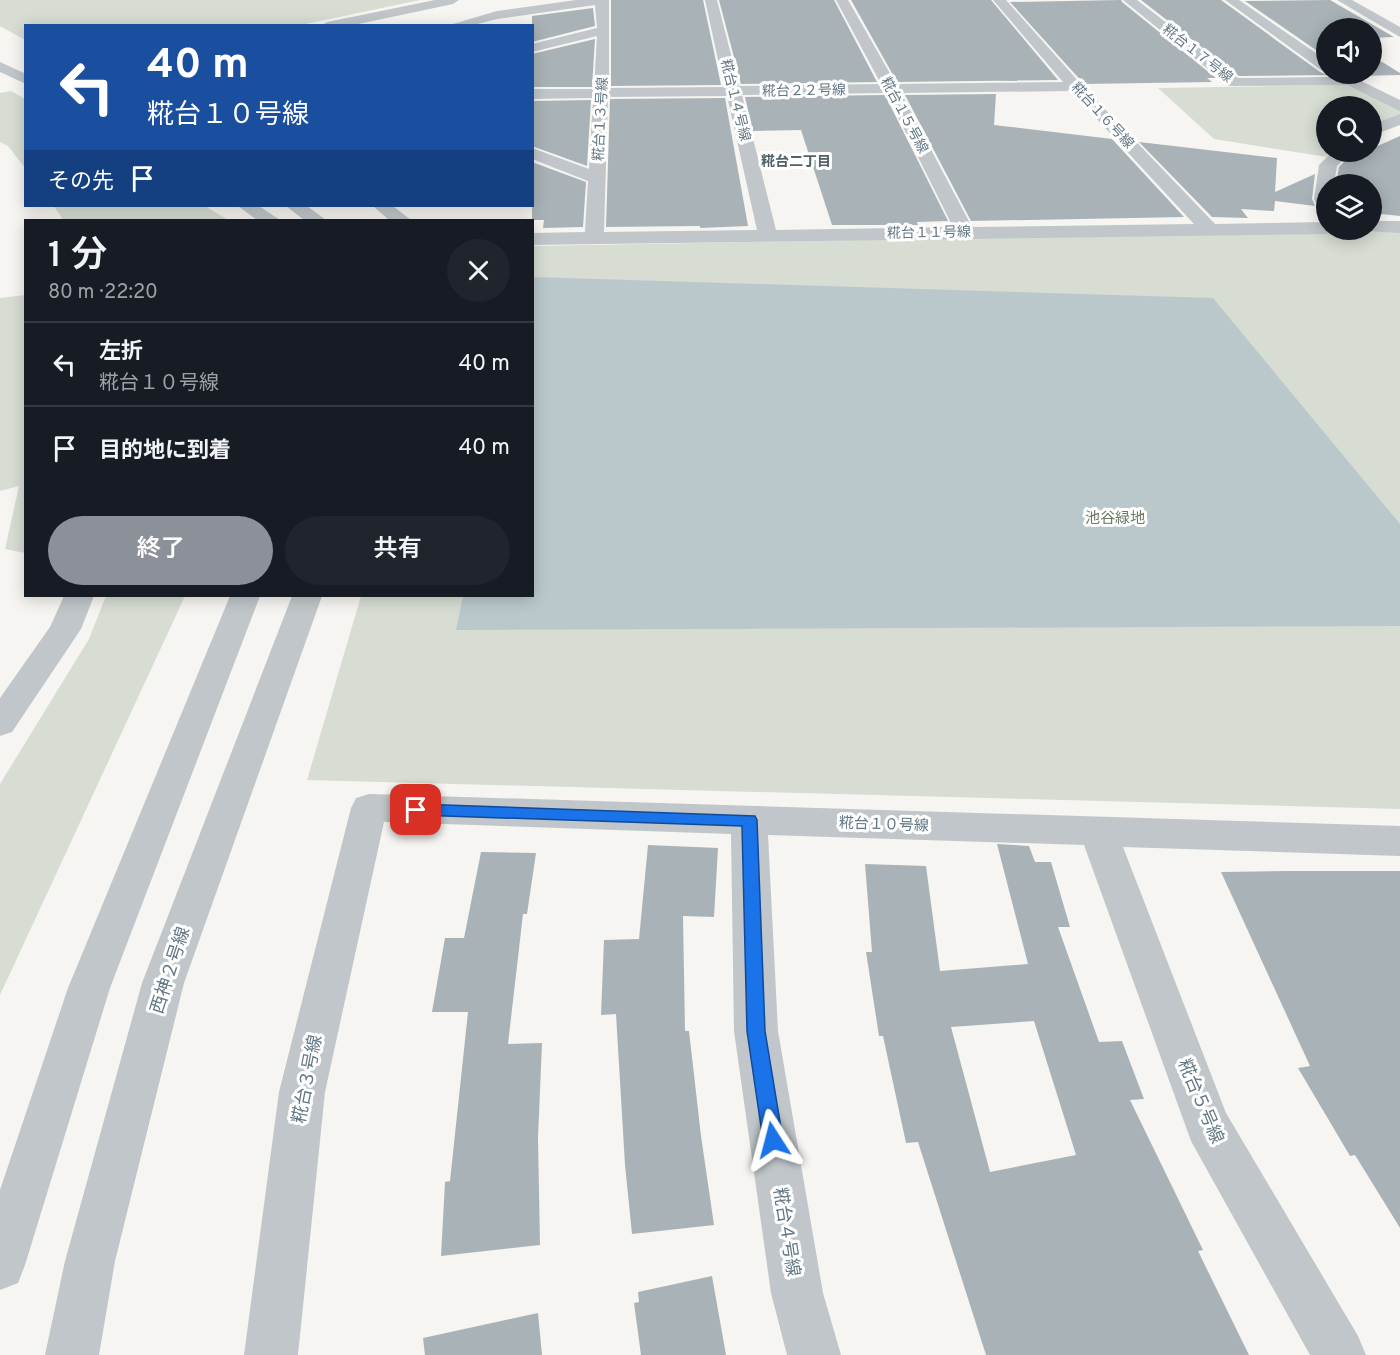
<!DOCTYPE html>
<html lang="ja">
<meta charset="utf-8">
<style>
body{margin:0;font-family:Overpass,"Noto Sans JP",sans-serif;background:#20242c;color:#f1f3f6;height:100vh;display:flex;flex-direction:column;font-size:22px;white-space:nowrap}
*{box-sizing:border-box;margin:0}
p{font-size:20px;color:#9ea1a6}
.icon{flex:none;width:33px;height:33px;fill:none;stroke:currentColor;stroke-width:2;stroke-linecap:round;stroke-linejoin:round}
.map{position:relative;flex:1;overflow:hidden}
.panel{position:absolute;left:24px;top:219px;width:510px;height:378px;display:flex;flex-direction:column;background:#171b24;border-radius:0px;box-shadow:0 3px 15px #0003}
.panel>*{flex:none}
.hud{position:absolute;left:24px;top:24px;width:510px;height:183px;border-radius:0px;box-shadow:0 3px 15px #0003;background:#1a4fa0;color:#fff;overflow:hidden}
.tools{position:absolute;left:1316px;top:18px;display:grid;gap:12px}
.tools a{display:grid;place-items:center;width:66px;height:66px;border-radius:50%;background:#171b24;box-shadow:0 3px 15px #0003;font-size:30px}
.pin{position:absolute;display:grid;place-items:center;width:51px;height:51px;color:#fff;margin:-26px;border-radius:12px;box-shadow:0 3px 9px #0006}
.me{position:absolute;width:66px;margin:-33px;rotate:351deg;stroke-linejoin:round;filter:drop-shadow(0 0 4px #0008)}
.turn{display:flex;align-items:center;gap:21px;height:126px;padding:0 24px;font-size:27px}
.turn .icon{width:78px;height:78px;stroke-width:2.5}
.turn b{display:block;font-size:42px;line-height:51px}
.then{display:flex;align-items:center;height:57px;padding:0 24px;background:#0003;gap:12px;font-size:22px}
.round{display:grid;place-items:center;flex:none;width:63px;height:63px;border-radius:32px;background:#20242c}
.overview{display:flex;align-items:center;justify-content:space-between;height:102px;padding:0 24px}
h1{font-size:36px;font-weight:600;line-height:45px}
.button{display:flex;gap:12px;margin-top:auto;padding:12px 24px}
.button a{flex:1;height:69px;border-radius:36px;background:#8c9099;color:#fff;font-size:24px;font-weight:600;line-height:69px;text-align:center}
.button a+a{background:#20242c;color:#f1f3f6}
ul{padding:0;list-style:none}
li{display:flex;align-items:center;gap:18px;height:84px;padding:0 24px;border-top:2px solid #363941}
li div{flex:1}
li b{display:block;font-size:22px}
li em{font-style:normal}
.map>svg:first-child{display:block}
.green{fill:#d7ddd2}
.water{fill:#bac8cc}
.building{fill:#a9b3b7;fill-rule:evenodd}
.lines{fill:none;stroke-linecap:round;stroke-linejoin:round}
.minor{fill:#c0c6c9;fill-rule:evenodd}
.tertiary{fill:#c0c6c9;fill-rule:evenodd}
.route{fill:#1a73e8;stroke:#114b97;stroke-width:1.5}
.labels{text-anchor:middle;stroke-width:6;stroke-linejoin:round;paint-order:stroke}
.far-street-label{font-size:14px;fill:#637885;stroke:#fff}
.far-neighbourhood-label{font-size:14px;font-weight:bold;fill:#516069;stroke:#fff}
.park-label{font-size:15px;fill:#697b62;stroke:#fff}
.street-label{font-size:15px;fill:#637885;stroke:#fff}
.near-street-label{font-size:18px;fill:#637885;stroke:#fff}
</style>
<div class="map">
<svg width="1400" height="1355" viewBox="0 0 1400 1355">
<rect width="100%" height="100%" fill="#f6f5f1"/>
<path class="green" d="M0,0H420L301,25L26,26L25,40L0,26Z
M1346,85L1400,109V114L1371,126V106H1326V152H1333L1327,157L1214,139L1158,88Z
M11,91L25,99V168L8,146L0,142V93Z
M54,206H205L228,220H63Z
M1400,230V809L307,780L361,596H532L533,246Z
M25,295H26L25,553L5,549L19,486L0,491V298Z
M106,596H185L0,995V784L89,639Z"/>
<path class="water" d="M533,277L1213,298L1400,524V626L456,630L463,596H532Z"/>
<path class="building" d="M611,0H703L721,85L611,86Z
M719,0H834L877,82L741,84Z
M851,0H991L1058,80L897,82Z
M1121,0L1122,2L1216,78H1207L1212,82L1084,84L1010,2Z
M1141,0H1221L1320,72L1327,75L1239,76Z
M1330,0L1394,37L1371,38V28H1326V57L1245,1Z
M593,8L595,26L532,42V16Z
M595,39L592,87H532V54Z
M1371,55L1400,73V75L1357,76L1351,74H1371Z
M996,94L994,125L1112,139L1184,217L971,221L905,95Z
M885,95L948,221L917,222L918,225H832L801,130L753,131L745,97Z
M725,98L748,226L700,228V226L606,227L610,99Z
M591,100L587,166L532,146V101Z
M1400,136V216L1371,213V184H1336L1339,167L1345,161L1365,152H1371V149Z
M1139,142L1277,158L1275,192L1315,174L1312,199L1315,206L1275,201L1274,211L1241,209L1248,218L1212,217Z
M532,162L586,182L583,227L543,228L544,220H532Z
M997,844L1029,846L1035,862H1051L1070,927H1058L1099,1042L1122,1041L1144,1099L1130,1100L1203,1250L1198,1251L1249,1355H986L918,1142L906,1143L883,1036H879L866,952H872L865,864L926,866L940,971L1028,964ZM1034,1021L1076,1155L990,1172L951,1027Z
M648,845L718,848L714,917L683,916L685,1031H689L701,1136L714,1225L632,1234L625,1165L616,1014L601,1015L604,940L639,939Z
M481,852L536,853L527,914H523L508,1044L542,1043L538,1138L540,1245L441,1256L445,1182L450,1181L468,1012H432L445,938H464Z
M1286,871H1400V1228L1355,1155L1350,1156L1298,1068L1310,1066L1221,872Z
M712,1276L726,1355H641L634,1303L639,1302L638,1292Z
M538,1313L542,1355H425L423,1338Z"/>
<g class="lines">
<path class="minor" d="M576,0H609V88L724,87L705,0H717L739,86L881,84L836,0H848L896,84L1063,82L993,0H1006L1080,83L1215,224L1326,222V230H1335L1326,234L532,245V233L585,232L588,181L532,159V148L589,169L593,98L532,99V89H594L597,36L532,52V44L597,28L595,5L497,19L470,26H446L497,11ZM1071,91L1194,224L972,227L901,93ZM886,93L953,227L776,230L742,95ZM727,96L757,230L604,232L608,97Z
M1123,0H1137L1238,78L1331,77L1329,74H1347L1400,100V111L1347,85L1229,86Z
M1225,0H1239L1326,60V71L1321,70Z
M1337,0H1352L1400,27V37Z
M1400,114V125L1371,136V125Z
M1332,152H1350L1337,166L1334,184H1326V211L1319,209L1314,199L1319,165Z
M373,206H393L411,220H389Z
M1371,221H1400V233L1364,231L1363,230H1371Z
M64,596H94L81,629L12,732L0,736V698L50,627Z
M369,794L1400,826V856L1123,847L1226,1113L1358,1336L1366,1355H1310L1191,1141L1084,845L768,835L778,1031L823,1293L841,1355H787L771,1293L734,1031L731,834L384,822L325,1092L298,1355H244L279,1092L351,808L356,798Z"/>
<path class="tertiary" d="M435,0H459L453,4L349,26H321L327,22Z
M0,62L26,74V84L0,72Z
M238,206H259L280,220H257Z
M286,206H307L326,220H304Z
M230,596H260L110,988L25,1265L18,1283L0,1290V1190L68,988Z
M292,596H322L184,983L115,1261L99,1355H45L65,1261L142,983Z"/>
</g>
<path class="route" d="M416,804L755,816L757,820L765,1031L783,1140L780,1147L773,1149L766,1147L763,1140L747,1031L742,826L416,815L411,814L409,810L411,806Z"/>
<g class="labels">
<g class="far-street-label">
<text transform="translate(1198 53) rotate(38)" y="5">糀台１７号線</text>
<text transform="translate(804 90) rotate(-1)" y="5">糀台２２号線</text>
<text transform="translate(736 100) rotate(76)" y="5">糀台１４号線</text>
<text transform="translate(905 115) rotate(62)" y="5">糀台１５号線</text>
<text transform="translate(1103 115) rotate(47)" y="5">糀台１６号線</text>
<text transform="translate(600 119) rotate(-87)" y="5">糀台１３号線</text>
<text transform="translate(929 232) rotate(-1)" y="5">糀台１１号線</text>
</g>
<g class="far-neighbourhood-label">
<text x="796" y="166">糀台二丁目</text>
</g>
<g class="park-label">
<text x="1115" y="523">池谷緑地</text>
</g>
<g class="street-label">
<text transform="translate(884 824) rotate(2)" y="5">糀台１０号線</text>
</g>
<g class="near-street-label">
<text transform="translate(170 970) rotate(-72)" y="6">西神２号線</text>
<text transform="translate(307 1079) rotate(-79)" y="6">糀台３号線</text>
<text transform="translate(1201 1101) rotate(67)" y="6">糀台５号線</text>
<text transform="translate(787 1232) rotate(81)" y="6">糀台４号線</text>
</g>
</g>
</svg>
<div class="tools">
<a><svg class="icon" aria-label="sound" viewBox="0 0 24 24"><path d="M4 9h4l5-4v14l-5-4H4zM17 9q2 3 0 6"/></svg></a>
<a><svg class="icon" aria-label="search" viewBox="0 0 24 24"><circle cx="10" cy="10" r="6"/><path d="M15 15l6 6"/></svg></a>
<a><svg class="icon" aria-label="layers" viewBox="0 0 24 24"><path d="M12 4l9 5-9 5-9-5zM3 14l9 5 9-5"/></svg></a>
</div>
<div class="pin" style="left:416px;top:810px;background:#d93025"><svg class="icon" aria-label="arrive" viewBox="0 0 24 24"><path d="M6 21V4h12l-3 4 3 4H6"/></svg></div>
<svg class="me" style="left:773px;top:1140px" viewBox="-20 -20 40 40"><path d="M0-17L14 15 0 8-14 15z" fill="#1a73e8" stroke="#fff" stroke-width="4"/></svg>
<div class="hud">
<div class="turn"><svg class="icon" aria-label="left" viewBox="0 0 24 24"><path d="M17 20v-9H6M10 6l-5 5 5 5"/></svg><div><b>40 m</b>糀台１０号線</div></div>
<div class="then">その先<svg class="icon" aria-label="arrive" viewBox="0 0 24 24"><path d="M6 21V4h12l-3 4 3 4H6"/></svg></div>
</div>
<section class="panel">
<div class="overview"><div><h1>1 分</h1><p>80 m · 22:20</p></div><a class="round"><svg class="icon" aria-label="close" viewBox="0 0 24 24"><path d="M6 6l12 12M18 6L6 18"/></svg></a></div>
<ul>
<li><svg class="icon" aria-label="left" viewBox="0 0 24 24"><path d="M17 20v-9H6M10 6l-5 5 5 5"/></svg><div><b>左折</b><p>糀台１０号線</p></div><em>40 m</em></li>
<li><svg class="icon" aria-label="arrive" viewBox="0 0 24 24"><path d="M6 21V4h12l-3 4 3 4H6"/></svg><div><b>目的地に到着</b></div><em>40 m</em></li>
</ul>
<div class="button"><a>終了</a><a>共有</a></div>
</section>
</div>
